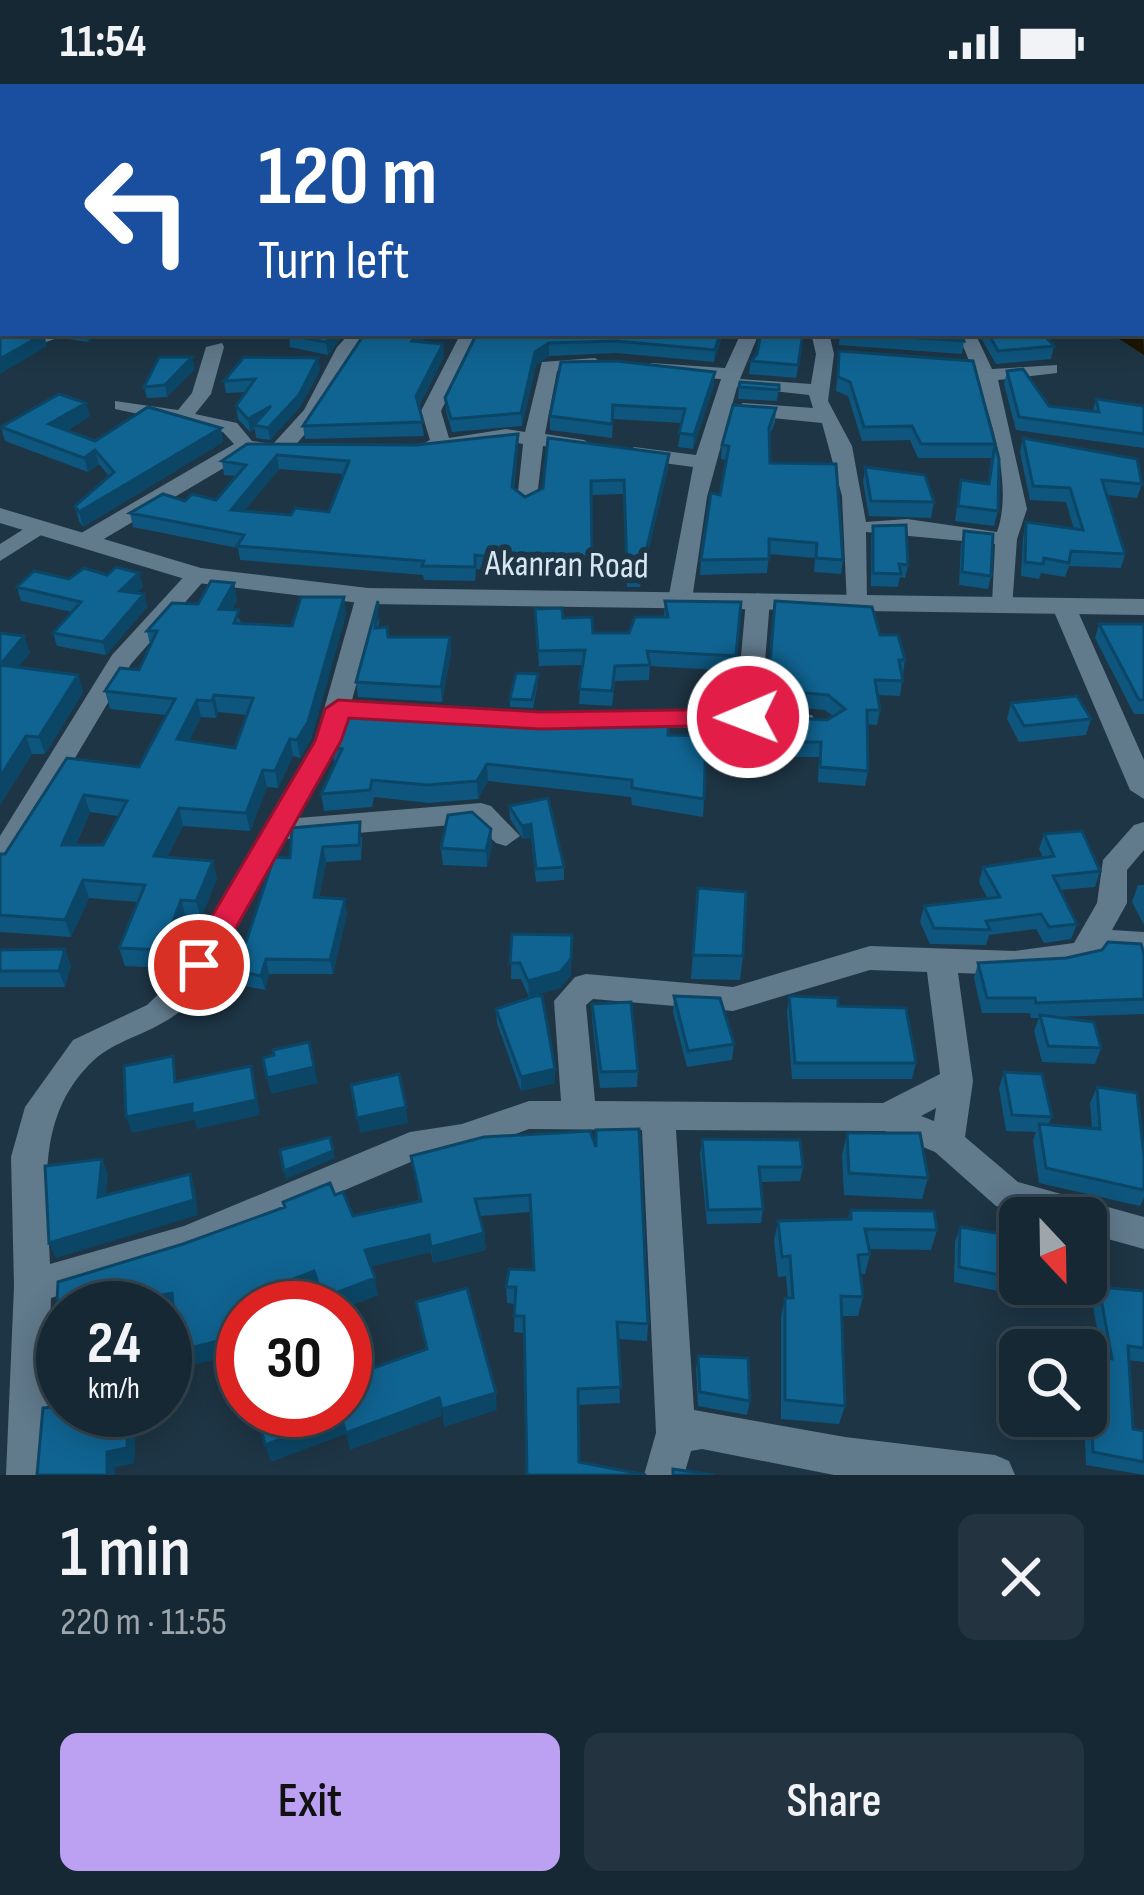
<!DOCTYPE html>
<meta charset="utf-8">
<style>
body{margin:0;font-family:"Sofia Sans Condensed",sans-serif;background:#233440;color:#f1f3f6;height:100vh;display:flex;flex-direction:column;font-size:45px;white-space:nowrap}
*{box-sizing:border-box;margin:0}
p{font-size:39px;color:#9ea6ac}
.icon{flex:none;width:66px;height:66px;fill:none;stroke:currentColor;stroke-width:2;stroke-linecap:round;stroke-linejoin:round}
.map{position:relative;height:1391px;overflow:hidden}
.drawer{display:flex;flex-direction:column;background:#162834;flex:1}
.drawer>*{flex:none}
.guide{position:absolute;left:0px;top:0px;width:1146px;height:252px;box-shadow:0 6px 30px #0003,0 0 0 3px #35444f;background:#1a4fa0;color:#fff;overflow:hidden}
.needle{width:78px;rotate:158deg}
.controls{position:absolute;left:999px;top:1113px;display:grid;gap:24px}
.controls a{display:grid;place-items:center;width:108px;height:108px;border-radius:18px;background:#162834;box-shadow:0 6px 30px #0003,0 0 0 3px #35444f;font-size:60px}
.speed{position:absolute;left:36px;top:1197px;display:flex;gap:24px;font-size:60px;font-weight:700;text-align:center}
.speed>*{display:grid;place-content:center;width:156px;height:156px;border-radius:50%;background:#162834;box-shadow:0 6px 30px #0003,0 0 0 3px #35444f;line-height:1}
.speed small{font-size:30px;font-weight:400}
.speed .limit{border:18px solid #d22;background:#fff;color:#111}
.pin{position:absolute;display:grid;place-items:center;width:102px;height:102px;color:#fff;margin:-51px;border:6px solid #fff;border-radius:50%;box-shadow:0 3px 12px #0007}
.me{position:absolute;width:132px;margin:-66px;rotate:269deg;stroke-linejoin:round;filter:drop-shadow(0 0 9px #0008)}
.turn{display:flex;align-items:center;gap:42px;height:252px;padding:0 60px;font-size:54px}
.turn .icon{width:156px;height:156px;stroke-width:2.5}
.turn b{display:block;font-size:84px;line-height:102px}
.round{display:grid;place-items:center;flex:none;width:126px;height:126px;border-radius:18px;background:#233440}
.head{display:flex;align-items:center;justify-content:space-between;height:204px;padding:0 60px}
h1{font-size:72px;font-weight:600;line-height:90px}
.primary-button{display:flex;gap:24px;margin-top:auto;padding:24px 60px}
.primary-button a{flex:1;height:138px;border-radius:18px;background:#bca0f2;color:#111;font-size:48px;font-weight:600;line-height:138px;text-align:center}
.primary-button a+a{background:#233440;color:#f1f3f6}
.status{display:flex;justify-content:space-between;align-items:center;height:84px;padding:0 60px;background:#162834;direction:ltr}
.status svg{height:33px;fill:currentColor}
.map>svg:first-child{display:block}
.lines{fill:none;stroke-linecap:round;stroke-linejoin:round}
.river{fill:#1e1500;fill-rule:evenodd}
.minor{fill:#617a8c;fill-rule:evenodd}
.secondary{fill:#617a8c;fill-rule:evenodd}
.wall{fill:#0e567e;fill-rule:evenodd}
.shaded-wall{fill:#0b4666}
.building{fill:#106492;stroke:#0b4666;stroke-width:3;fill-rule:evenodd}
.route{fill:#e11d48;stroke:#92132f;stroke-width:3}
.labels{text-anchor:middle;stroke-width:12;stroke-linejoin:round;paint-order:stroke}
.street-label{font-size:36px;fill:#d8e6f0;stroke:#1e3545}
</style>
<div class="status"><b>11:54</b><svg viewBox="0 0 49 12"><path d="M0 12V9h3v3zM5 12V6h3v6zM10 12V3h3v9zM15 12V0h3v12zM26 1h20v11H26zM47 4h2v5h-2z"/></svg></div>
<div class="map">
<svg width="1144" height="1391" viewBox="0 0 1144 1391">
<rect width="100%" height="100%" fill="#1e3545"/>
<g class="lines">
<path class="river" d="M1110,249H1143L1144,271Z"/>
<path class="minor" d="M1143,166H1144V177H1143Z
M0,247L34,251L71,249L35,262L0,257Z
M350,249H370L354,266L323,329L287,371L249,369L92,462H76V452L234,360L223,348L115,325V317L178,326L192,309L206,263L222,259L224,263L211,310L195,330L237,339L252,357L273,360L304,326L337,263Z
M461,249H479L441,327L449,354L506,345L525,348L542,278L595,274L604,280L595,286L557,287L545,350L584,356L594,362L584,368L543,362L536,422H520L517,417L523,360L506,357L427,369L417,363L430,356L421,327Z
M741,249H759L740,295L811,300L816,270L811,249H829L834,270L828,317L852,362L866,438L907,435L997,448C1017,392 981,301 957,249H975L992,285L1057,281V289L998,296L1027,425L1017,455L1012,524L1004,526L992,519L995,460L866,448L867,517L863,522H847L842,412L822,339L743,331L733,325L743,319L813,324L809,311L737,303L707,413L692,516L680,523L672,521L668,516L693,383L634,375L624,369L634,363L696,371L721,295L651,291L642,285L651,279L725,284Z
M38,436L49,443L46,448L0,477V460Z
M198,484L209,491L131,580L10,783L0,786V752L112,571L190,486Z
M368,505L380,512L341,657L298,734L481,719L491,722L520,752L506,762L496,759L475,739L287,755L191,918C159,949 120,953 95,975C34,1031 47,1107 50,1180L184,1142L410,1048L462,1040L529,1017H561L554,917L575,893L586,890L733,903L870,862L1015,867L1074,859L1097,819L1103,776L1134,741L1144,738V766L1127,786V819L1112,846L1144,848V872L1100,868L1095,877L1084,881L1015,891L958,889L973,997L965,1053L1018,1098L1144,1133V1165L1086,1149V1134H1034L996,1122L935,1068L885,1047L676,1046L694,1326L845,1353L995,1371L1009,1377L1015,1391H834L702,1365L691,1367L684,1391H644L656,1349L642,1046L529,1045L462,1070L413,1077L188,1173L51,1214L46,1391H6L14,1202L11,1073L25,1023L73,956L147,921L169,900L206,845L315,657L356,512ZM870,886L927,888L940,990L883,1019L595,1017L586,921L593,915L733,927ZM936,1024L934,1037L921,1032Z
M758,509L770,516L761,628L812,631L816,637L812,643L518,644L505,636L518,628H736L746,516Z
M1064,516L1076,523L1144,676V715L1130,706L1052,523Z"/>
<path class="secondary" d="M0,424L201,484L368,504L1144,515V531L368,520L198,499L0,439Z"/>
</g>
<path class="wall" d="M0,0H788L773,3H3V161L0,160V117H3V112L0,111Z
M66,249H100L88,258L68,255Z
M289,249H344L328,271L290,263Z
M365,249H428L422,258L443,260L444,272L419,322L424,352L305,355L303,342Z
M477,249H723L714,278L616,269L549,272L536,281L522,342L452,348L446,327L445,314Z
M840,249L964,257L962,270L839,261Z
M978,249H1042L1054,262L1051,275L996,280Z
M802,264L796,294L749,290L751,277L757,270Z
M839,267L973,277L999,375L998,427L994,442L955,437L961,396L988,400L991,374H918L910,356L862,357L848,312L836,307Z
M318,274L320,286L300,323L270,356L256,354L255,345L250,348L238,335L236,322L246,308L226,309L224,297Z
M195,285L167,313L147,314L144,303Z
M1007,287L1049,322L1093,327L1096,315L1144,322V364L1016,346L1004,300Z
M714,301L693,365L678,363L682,339L613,335L612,354L550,346V332Z
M779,301L777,317L738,315L739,303Z
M776,324L775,338L769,353L770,379L843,476L841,490L814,488L815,474L769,470L767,489L700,491L701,476L720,411L726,376L721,375L722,361Z
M90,332L66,347L95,357L221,344L223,358L83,443L79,437L75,422L109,392L99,380L88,388L5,357L1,343Z
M1023,354L1142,400L1137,414L1106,411L1125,470L1121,484L1069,482L1065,493L1041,489L1039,495L1021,492L1023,453L1026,438L1074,445L1066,418L1030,416L1020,368Z
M247,360L518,363L514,404L525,413L543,404L668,384L640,503H627L623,410L591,411L592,490L521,483L518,490L476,485L475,497L424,496L423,491L240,476L238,464L133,443L130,429L185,417L216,416L236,392L224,391L222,377ZM279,385L343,390L329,428L291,431L244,427Z
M865,383L934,418L931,434L869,432L863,398Z
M873,442L908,481L905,494L900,493L898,503L871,502V454Z
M964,447L991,492L988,505L959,501L961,460Z
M139,489L143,503L136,509L144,510L147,523L106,571L57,562L53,549L72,528L21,517L17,503L69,495Z
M234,499L237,516L232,526L242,539L292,542L346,530L311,655L300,674L293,672L278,704L267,703L250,747L183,742L167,773L217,794L201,834L186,833L167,884L125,882L119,864L138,818L89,814L71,853L0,848V770H5L67,674L139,683L166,631L110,625L105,607L139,586L150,561L147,547ZM218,628L247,631L235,664L189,657L201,633L216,634ZM90,728L118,732L103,761H76Z
M665,517L741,518L735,587L650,582L649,596L615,597L612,622L579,620L582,581L539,582L535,525L563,534L593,549H629L664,533Z
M775,517L880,551L905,576L900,612L877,611L880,626L877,641L867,640L868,687L865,702L818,698L819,673H769L765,647L767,632L827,636L833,632L825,626L766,621Z
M380,531L378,544L388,553H450L451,568L442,618L358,613L356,598Z
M1099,540H1144V630H1134L1095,554Z
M0,549L30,569L18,583L78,591L83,608L45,670H32L0,721Z
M538,598L533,624L510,623V615Z
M1011,619L1091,635L1086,651L1019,658L1007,635Z
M668,651L704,715L703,733L632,721L631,713L488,697L478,715L429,719L374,713L372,723L324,727L321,710L335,680L331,663Z
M509,722L564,783V796L536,798L531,754L523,755L510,735Z
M491,745L492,761L487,783L443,781L441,764Z
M1044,750L1100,787L1095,803L1060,806L1077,840L1071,855L1044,859L1036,845L989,851L986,861L930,860L920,838L924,822L988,815L979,798L983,783L1043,773L1039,765Z
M362,753L361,776L326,778L319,813L347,829L333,890H269L265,906L221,897L218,883L246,858L290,774Z
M1138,801H1144V841L1132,818Z
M698,804L743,872L740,896L691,895Z
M512,850L571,891L560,904L529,913L521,895H511Z
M0,866L71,881L65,903H0Z
M1144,870V930L1056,933L1101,964L1095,980L1042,978L1034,947L1039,934H1031L1030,929H982L974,894L978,879Z
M674,912L734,960L732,976L687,983L673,928Z
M789,912L916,979L912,995H792L787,928Z
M592,920L638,987L637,1003L600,1004L592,936Z
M496,925L555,985V999L521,1007L497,939Z
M1004,988L1052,1033L1048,1041L1092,1044L1090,1019L1097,1003L1144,1073V1114L1140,1122L1039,1099L1033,1056L1036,1048L1006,1047L999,1004Z
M639,1045L648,1240L647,1257L618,1255L620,1319L578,1321L579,1378L646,1391H527L524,1249L514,1248L515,1220L507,1219L506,1203L509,1185L533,1186L531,1128L480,1132L484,1149L486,1166L433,1179L431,1168L371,1182L378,1211L344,1224H325L318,1204L273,1221L274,1224H243V1258L232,1262L233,1271L183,1283L177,1267L174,1226L165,1228V1224H63V1326H136L134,1379L114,1383L115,1391H37L43,1324L52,1323L58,1198L183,1160L285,1123L283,1118L330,1099L335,1111L343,1108L353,1132L419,1117L411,1072L484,1053L590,1047L595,1061L596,1046Z
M847,1049L928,1094L922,1115L844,1111L842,1071Z
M702,1055L803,1083L800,1097L760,1098L763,1125L761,1139L707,1140L700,1070Z
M851,1126L937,1146L931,1166L869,1165L870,1170L865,1190H861L863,1213L858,1232H842L845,1322L839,1340L781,1335V1233L785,1214H788L786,1192L778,1193L774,1157L778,1137L848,1135Z
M960,1143L1015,1194L1008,1209L954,1198L955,1158Z
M1099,1203L1144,1207V1278L1129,1276L1133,1345L1144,1347V1391L1086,1381L1084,1332H1086V1277L1089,1271L1102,1273L1092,1217Z
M698,1272L750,1317L747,1331L698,1322L696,1286Z"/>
<path class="shaded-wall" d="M86,249H100L88,258Z
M333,249H344L328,271L326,258Z
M418,249H428L413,269L412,257Z
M720,249H723L714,278L715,266Z
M44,250L47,262L0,290V275Z
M549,259V272L536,281L522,342L521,329L535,268Z
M443,260L444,272L417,325L416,312Z
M192,273L195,285L167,313L165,301Z
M318,274L320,286L300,323L270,356L268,344Z
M715,288L714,301L693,365L694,351Z
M86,319L90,332L53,354L49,340Z
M271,322L254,341L255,345L250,348L248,335Z
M221,344L223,358L83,443L79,428Z
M95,366L99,380L88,388L84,374Z
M669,370L668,384L640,503L641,489Z
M277,371L279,385L234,440L231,426Z
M139,489L143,503L124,520L120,507Z
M234,499L237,516L223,542L219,525Z
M144,510L147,523L106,571L103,558Z
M344,513L346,530L311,655L300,674L297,656Z
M24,552L30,569L6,598L0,581Z
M450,553L451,568L442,618L441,603Z
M78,591L83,608L45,670L39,653Z
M214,611L218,628L216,634L212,617Z
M197,616L201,633L181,673L177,655Z
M26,652L32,670L0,721V693Z
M290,655L293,672L278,704L275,687Z
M487,680L488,697L478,715L477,697Z
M263,686L267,703L250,747L246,729Z
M84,711L90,728L68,778L62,761Z
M179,724L183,742L159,790L154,772Z
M531,740V754L523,755L522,742Z
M491,745L492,761L487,783L486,767Z
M323,763L326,778L316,827L314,813Z
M213,777L217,794L201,834L196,817Z
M83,796L89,814L71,853L65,836Z
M345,815L347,829L333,890L330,876Z
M181,816L186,833L167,884L162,866Z
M572,851L571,891L560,904L529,913L528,897Z
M65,865L71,881L65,903L59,887Z
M266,875L269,890L265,906L261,892Z
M251,982L260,1031L197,1045L194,1036L132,1049L126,1033Z
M314,983L318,999L271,1010L267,994Z
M555,985V999L521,1007V993Z
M406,1023L408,1039L360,1049L357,1034Z
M333,1067L335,1074L286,1095L284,1087Z
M102,1075L108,1090L104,1128L98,1113Z
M190,1090L195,1105L198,1131L56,1174L49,1159Z
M484,1149L486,1166L433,1179L431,1163Z
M429,1151L431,1168L368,1183L365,1166Z
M314,1187L318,1204L272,1221L267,1205Z
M375,1194L378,1211L344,1224H326L323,1214Z
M172,1209L178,1225L165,1228V1224H135V1217Z
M243,1239V1258L232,1262L233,1271L183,1283L177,1267Z
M168,1256L174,1272L176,1294L165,1297Z
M496,1309L497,1326L444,1343L442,1325Z
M439,1314L442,1332L350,1366L346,1349Z
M128,1326H136L134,1379L114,1383L115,1391H107V1368Z
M341,1333L346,1350L271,1378L265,1361Z"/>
<path class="building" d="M0,0H764L772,3H3V101L0,100Z
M1042,0H1144V26L1143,3H1044Z
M3,111V151L0,150V117H3Z
M0,165L3,166V230H0Z
M0,249L31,254L44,250L0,275Z
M289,249H333L326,258L288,251Z
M365,249H418L412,257L443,260L416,312L423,338L303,342Z
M477,249H720L715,266L616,257L549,259L535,268L521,329L451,335L445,314Z
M761,249H803L798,281L751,277L757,270Z
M850,249H961L964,257Z
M988,249H1042L1054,262L998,267Z
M839,267L973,277L999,375L998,427L958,422L961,396L989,400L995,360H921L912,342L864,343L850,298L838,293Z
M159,273H192L165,301L144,303Z
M244,273L318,274L299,311L268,344L254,341L271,322L248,335L236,322L255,295L224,297Z
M616,277L715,288L694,351L679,349L685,325L613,321L612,340L550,332L561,278Z
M1023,285L1049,322L1099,328L1096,315L1144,322V350L1019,333L1007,287Z
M740,298L779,301V306L739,303Z
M59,310L86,319L49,340L95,357L148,323L221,344L79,428L75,422L114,388L95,366L84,374L1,343Z
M733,321L776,324L769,344L770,379L836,380L843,476L816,474L817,459L769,455V475L701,476L711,409L720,411L729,362L722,361Z
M518,350L512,403L525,413L543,404L548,354L669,370L641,489H627L624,396L591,397L592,476L520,469L517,476L475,471V483L422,482L424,477L237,462L244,451L130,429L163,410L185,417L192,410L216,416L246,381L222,377L247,360L416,361ZM277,371L349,377L329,428L295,424L291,431L231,426Z
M1023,354L1137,375L1142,400L1102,396L1125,470L1071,467L1069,479L1044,474L1043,480L1025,478L1026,438L1083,446L1070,404L1033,402Z
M865,383L925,391L934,418L871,417Z
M906,441L908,481L899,480L901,490L873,489V442Z
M964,447L993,450L991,492L962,488Z
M116,483L139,489L120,507L144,510L103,558L53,549L81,518L17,503L34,487L69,495L84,484L107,491Z
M211,497L234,499L219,525L239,526L234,539L292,542L301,513H344L308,638L297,656L290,655L275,687L263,686L246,729L179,724L154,772L213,777L196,817L181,816L162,866L119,864L145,801L83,796L65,836L0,831V770H5L67,674L139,683L175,615L105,607L120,584L139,586L157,547H147L172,519L198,520ZM214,611L253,614L235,664L177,655L197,616L212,617ZM84,711L127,717L103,761H62Z
M378,517L375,544L387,543L388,553H450L441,603L356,598Z
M665,517L741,518L736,572L647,567L650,581L615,582L612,607L579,605L585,566L538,567L535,525L562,524L563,534L592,533L593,549H629L635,533H668Z
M775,517L872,523L880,551H898L905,576H899L903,597L875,596L880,626H867L868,687L820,683L821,658H771L767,632L827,636L845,625L828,611L768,606Z
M1099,540H1144V616H1139Z
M0,549L24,552L0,581L78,591L39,653L26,652L0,693Z
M516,589L538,590L532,616L510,615Z
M1077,612L1091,635L1024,642L1011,619Z
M348,621L617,641L618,631L669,630L668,651L706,652L704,715L632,704V696L487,680L477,697L427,701L372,696L370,706L321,710L342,665L331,663Z
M548,714L564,783L536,785L531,740L522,742L509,722Z
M472,728L491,745L486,767L441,764L448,731Z
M360,738L359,761L323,763L314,813L345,815L330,876L266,875L261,892L218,883L227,857L246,858L274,773L290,774L292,744Z
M1082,747L1100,787L1053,792L1077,840L1049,843L1041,830L986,837L990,846L934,844L924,822L1000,813L983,783L1054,772L1044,750Z
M698,804L746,808L743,872L693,871Z
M512,850L572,851L571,875L560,888L528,897L520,879H510Z
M1108,858L1141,860L1144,870V915L1036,919L1035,914H987L978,879L1066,874L1102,866Z
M65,865L59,887H0V866Z
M535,912H542L555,985L521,993L496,925Z
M674,912L720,914L734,960L688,967Z
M789,912L838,914V922L906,924L916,979H795Z
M631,918L638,987L601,988L592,920Z
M1040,931L1094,938L1101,964L1048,962Z
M309,958L314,983L267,994L263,974L274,971L273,966Z
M173,972L175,998L251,982L256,1016L192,1030V1020L126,1033L124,982Z
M1004,988L1042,990L1052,1033L1012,1031Z
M399,990L406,1023L357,1034L351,1001Z
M1097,1003L1137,1009L1144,1073V1106L1046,1084L1039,1040L1100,1045Z
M639,1045L648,1240L617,1238L621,1303L578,1305L579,1378L646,1391H527L524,1232H514L516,1203H506L509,1185L534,1186L530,1111L475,1115L484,1149L431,1163L429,1151L365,1166L375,1194L323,1214L314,1187L267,1205L274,1224H243V1239L226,1246L227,1255L177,1267L172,1209L135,1217V1224H63V1326H128L127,1364L107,1368V1391H37L43,1324L52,1323L58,1198L183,1160L285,1123L283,1118L330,1099L335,1111L343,1108L353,1132L421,1117L411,1072L484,1053L590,1047L596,1063V1046Z
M847,1049H920L928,1094L849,1089Z
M330,1053L333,1067L284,1087L280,1066Z
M702,1055L800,1056L803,1083H759L763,1125L708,1126Z
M102,1075L98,1113L190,1090L194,1116L49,1159L45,1082Z
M851,1126L934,1127L937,1146L865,1145L870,1170L858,1171L863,1213L841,1212L845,1322L785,1316V1214H793L790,1172L782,1173L778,1137L851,1135Z
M960,1143L1014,1152L1015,1194L959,1183Z
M1099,1203L1144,1207V1264L1128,1262L1133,1345L1144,1347V1378L1093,1368L1089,1271L1112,1275Z
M467,1204L496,1309L442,1325L439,1314L346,1349L341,1333L265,1361L257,1326H345V1294L427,1265L416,1218Z
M165,1256H168L170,1278L165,1279Z
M698,1272L748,1274L750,1317L700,1308Z
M673,1385L714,1391H673Z"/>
<path class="route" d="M338,616L540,628L748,625L761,633L748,641L540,645L349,634L341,657L210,890H188L183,881L188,873L315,657L325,625Z"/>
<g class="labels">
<g class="street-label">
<text transform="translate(567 479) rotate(1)" y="13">Akanran Road</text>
</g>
</g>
</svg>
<div class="controls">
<a><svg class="needle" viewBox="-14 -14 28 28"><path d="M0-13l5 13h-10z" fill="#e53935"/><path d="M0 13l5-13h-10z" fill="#9ea6ac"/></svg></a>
<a><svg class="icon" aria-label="search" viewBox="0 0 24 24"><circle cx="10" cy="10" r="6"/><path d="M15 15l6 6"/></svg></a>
</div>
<div class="speed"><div>24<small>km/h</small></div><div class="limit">30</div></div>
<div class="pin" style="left:199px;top:881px;background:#d93025"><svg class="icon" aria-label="arrive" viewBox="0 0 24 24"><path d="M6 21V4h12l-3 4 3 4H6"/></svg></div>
<svg class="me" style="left:748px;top:633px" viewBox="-20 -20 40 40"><circle r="17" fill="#e11d48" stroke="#fff" stroke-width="3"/><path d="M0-11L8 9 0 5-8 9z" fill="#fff"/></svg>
<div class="guide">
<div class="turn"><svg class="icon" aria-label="left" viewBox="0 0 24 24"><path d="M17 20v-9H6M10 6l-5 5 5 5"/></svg><div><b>120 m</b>Turn left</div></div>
</div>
</div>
<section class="drawer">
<div class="head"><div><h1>1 min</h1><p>220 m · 11:55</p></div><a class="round"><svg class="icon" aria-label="close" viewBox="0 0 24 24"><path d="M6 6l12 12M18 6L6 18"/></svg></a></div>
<div class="primary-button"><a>Exit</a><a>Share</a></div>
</section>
